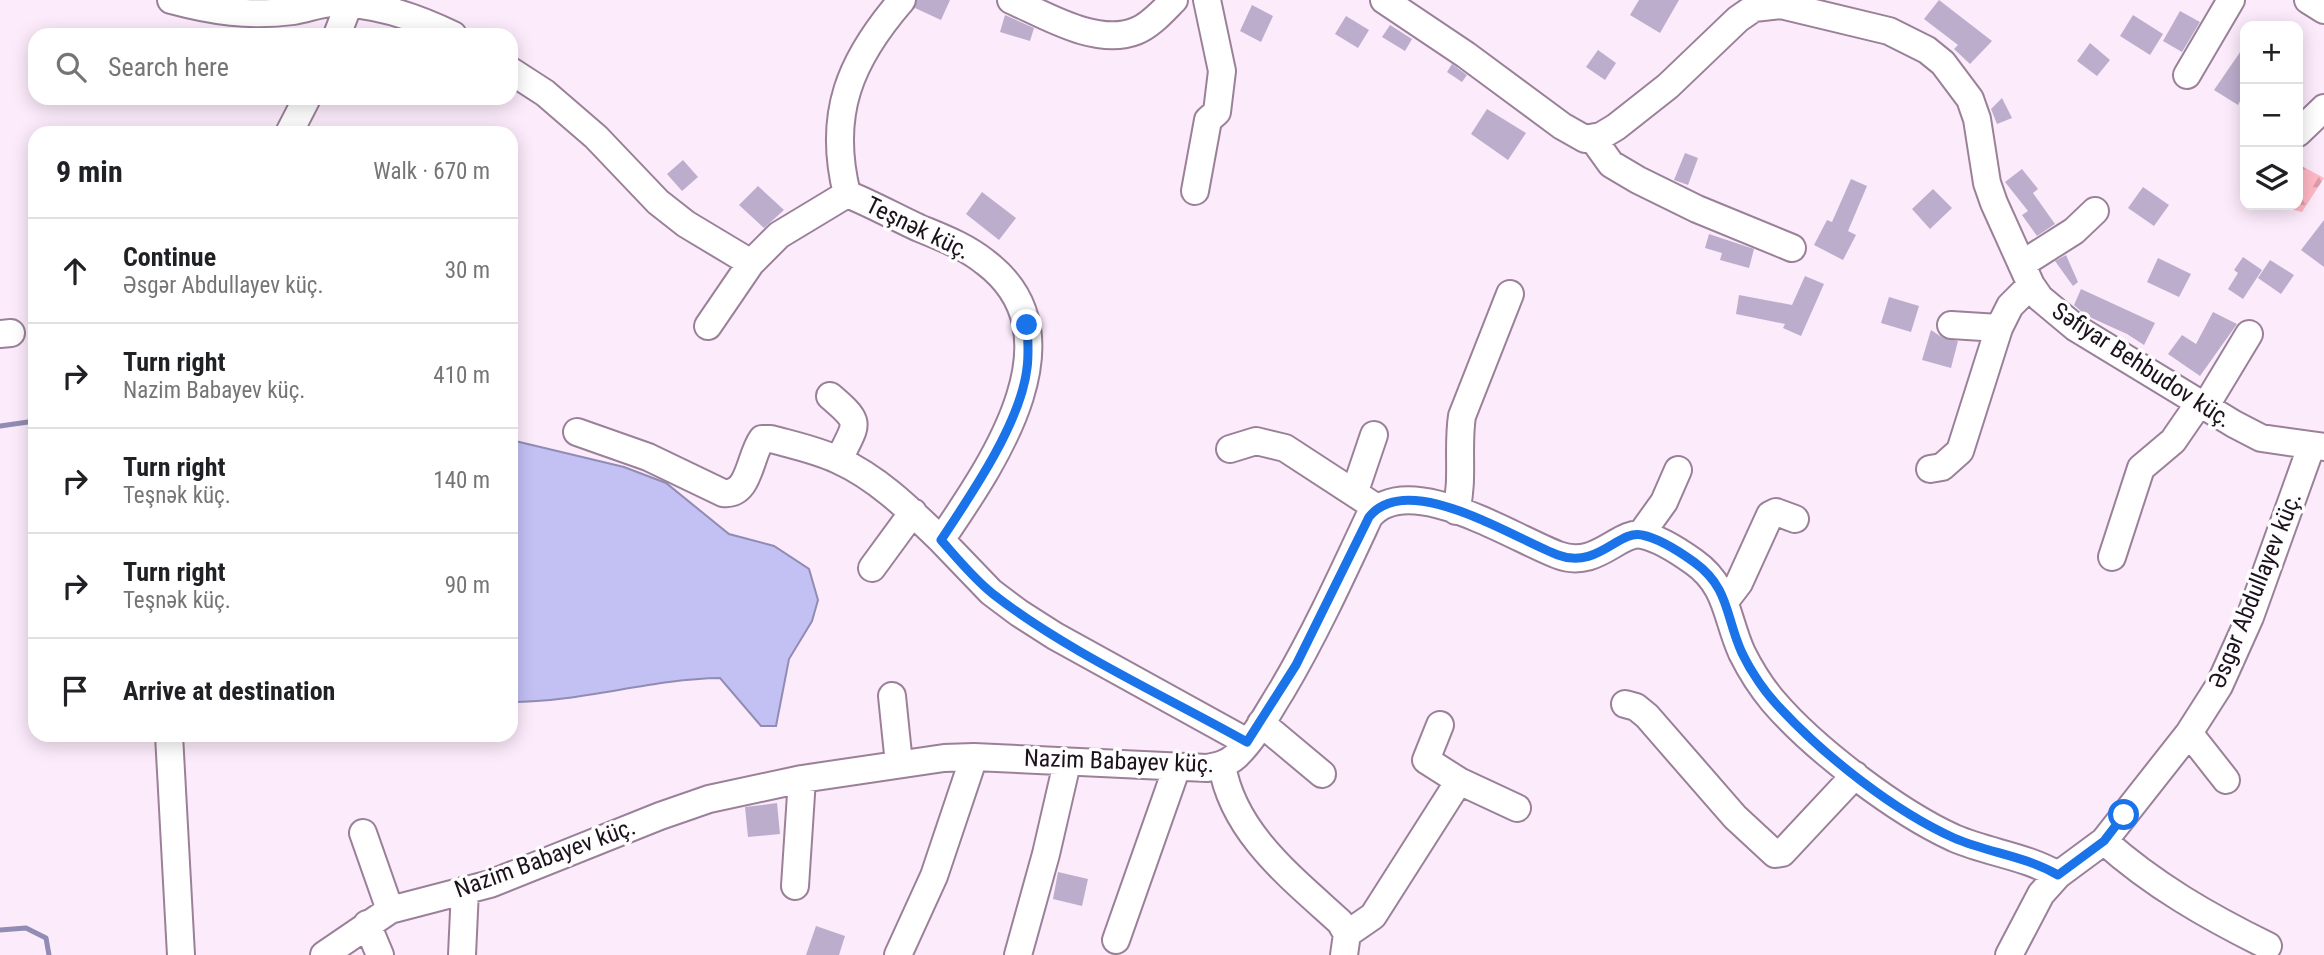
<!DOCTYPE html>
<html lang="en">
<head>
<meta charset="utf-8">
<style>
  body { margin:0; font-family:"Roboto Condensed",sans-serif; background:#f6f6f6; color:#202124 }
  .controls { position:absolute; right:21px; top:21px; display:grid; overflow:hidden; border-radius:14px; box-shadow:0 4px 18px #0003 }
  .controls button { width:63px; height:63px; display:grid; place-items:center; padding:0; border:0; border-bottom:2px solid #e0e0e0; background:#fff; color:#202124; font:35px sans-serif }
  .stop { position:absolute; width:21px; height:21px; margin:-16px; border:5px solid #1a73e8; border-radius:50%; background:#fff }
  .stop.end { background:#1a73e8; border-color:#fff; box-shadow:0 2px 7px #0008 }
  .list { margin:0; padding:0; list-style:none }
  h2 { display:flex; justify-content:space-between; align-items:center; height:91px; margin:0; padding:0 28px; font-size:30px }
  h2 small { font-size:23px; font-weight:400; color:#757577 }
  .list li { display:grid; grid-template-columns:46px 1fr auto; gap:21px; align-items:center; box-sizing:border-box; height:105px; padding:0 28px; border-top:2px solid #e0e0e0 }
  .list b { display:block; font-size:26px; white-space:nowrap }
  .list p { margin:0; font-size:23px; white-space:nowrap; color:#757577 }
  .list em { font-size:23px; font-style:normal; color:#757577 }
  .icon { flex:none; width:38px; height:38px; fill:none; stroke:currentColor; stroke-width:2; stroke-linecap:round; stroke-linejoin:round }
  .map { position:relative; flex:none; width:2324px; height:955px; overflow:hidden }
  .search { position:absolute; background:#fff; box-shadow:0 4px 18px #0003; left:28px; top:28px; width:490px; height:77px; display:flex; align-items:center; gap:18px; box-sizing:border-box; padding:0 24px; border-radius:21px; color:#757577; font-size:26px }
  .panel { position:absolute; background:#fff; box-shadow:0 4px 18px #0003; left:28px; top:126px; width:490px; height:616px; border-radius:21px }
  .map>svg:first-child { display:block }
</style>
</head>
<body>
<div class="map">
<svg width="2324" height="955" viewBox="0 0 2324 955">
  <defs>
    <pattern id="forest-firs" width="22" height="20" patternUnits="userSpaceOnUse" patternTransform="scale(1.75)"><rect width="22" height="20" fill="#ffb8c5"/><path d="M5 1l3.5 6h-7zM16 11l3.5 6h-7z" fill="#da9da9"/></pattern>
  </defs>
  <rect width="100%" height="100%" fill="#fcebfb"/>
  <path fill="url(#forest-firs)" d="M2298,164L2324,178L2302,212L2274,205H2298Z"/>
  <path fill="#c3c0f4" stroke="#918cb3" stroke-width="2" d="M511,440L624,467L666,483L729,534L774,546L809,569L818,600L812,621L789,659L776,726H761L720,678C650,679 582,702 511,702Z"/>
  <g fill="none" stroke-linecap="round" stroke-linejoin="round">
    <path stroke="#918cb3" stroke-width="5" d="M0,426L35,421
      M0,930L26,928L46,938L49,955"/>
  </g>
  <path fill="#bcadcc" d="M917,0H950L941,20L915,8Z
    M1639,0H1679L1660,33L1630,15Z
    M1939,0L1992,41L1970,64L1954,49L1958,45L1924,19Z
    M1252,5L1273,16L1261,42L1240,31Z
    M2180,11L2200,22L2182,52L2163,41Z
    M1005,15L1034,28L1030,41L1000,32Z
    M2133,15L2163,34L2150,55L2120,36Z
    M1346,16L1369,30L1358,48L1335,34Z
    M1390,25L1412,39L1405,51L1382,37Z
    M2090,43L2110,60L2097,76L2077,61Z
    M2245,45V92L2238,105L2214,90Z
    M1598,50L1616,63L1605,80L1586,67Z
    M1452,64L1467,75L1462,82L1447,72Z
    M2002,98L2012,118L1997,124L1991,109Z
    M1487,109L1526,133L1508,160L1471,134Z
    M1685,153L1698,158L1688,185L1674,180Z
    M683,160L698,177L682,191L667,174Z
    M2022,169L2038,189L2033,193L2055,224L2037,236L2022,215L2028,211L2005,182Z
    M1851,179L1867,186L1848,231L1856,235L1843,260L1814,245L1827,220L1832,222Z
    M758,186L784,210L764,228L739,205Z
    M2143,187L2169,205L2154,226L2128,208Z
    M1933,189L1952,208L1930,229L1912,209Z
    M982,192L1016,218L999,240L966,214Z
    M2324,220V267L2301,250Z
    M1709,234L1754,249L1749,268L1720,260L1722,253L1705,248Z
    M2066,255L2078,282L2073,286L2055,261Z
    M2243,257L2262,270L2243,299L2228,289L2238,273L2234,270Z
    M2158,258L2191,274L2179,297L2147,282Z
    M2270,260L2294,275L2281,294L2258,278Z
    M1805,276L1824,284L1801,336L1783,328L1785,324L1736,314L1739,295L1792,305Z
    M2081,289L2155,323L2144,345L2127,334L2085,315L2074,305Z
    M1889,297L1919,306L1911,332L1881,323Z
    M2213,312L2237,324L2200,376L2168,354L2182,335L2196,344Z
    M1931,330L1943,338L1958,341L1951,368L1922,360Z
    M777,803L780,834L748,837L745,807Z
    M1058,872L1088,879L1082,906L1053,899Z
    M816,926L845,936L839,955H806Z"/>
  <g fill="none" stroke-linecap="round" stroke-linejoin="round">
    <g stroke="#9a8199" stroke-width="30">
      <path id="minor" d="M171,0C212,11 250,17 293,11C307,9 320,3 334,3C374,3 418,18 453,35
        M1011,0C1045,15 1097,47 1136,31C1150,26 1164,10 1174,0
        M1384,0L1466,55L1562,126L1585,139L1601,136L1616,127L1668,86L1738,19L1754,8L1781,5L1889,31L1927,50L1943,63L1970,99L1977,119L1987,183L1994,203L2031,285L2040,298L2076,328L2234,424L2261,438L2324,447
        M2308,0L2324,10
        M337,35L349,4
        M511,71L545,93L596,137L658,202L686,224L751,263L779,235L847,194C872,204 895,217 919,228C943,238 965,246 985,262C1083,336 991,466 941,540L991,592L1019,613L1055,636L1247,742
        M2187,75L2231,0
        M289,133L307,98
        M2298,133L2324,108
        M1593,139L1611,164L1638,180L1697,209L1792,248
        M1195,191L1208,120L1217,112L1222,71L1207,0
        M847,194C827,114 850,60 902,0
        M2022,264L2074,231L2095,211
        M1951,325L1999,328
        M708,326L751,263
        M0,334L11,333
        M830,396C864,425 856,422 839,460
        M577,432L648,457L723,493C750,496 749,457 762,439H771C793,445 817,450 838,460C878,478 910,510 941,540
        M1230,449L1256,441L1285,448L1377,508
        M1930,469L1942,467L1960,451L1999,328L2010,306L2031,285
        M1355,491L1374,435
        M1456,511C1464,479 1457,448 1462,416L1510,294
        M1641,534L1664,502L1678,470
        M2112,557L2141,468L2173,441L2193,412L2211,397L2249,334
        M872,568L913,512
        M1726,600L1739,583L1770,515L1776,512L1795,519
        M892,696L899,764
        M1625,704L1636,707L1647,716L1735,817L1775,854L1782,853L1855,775
        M1261,723L1322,774
        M1440,725L1426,760L1459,781L1517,808
        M2189,733L2226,780
        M169,735L181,955
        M1222,765C1233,833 1292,878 1340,922L1347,934L1344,955
        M363,833L390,910
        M2104,841C2153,885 2209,917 2268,946
        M795,886L802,779
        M367,924L380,955
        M1347,934L1373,916L1459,781
        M1116,940L1177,767
        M324,955L390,910L490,884L660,816L709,799L802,779L944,758L974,757L1207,768C1218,766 1227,764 1236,756C1255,738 1268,712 1282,690C1315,634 1342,575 1369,517C1407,469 1513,538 1558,555C1597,570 1619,530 1642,535C1658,538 1680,552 1694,562C1728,586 1726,618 1742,653C1750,669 1762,688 1773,701C1814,749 1897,812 1954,838C1989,853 2025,856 2058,875
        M462,955L465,890
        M898,955L934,876L974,757
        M1018,955L1046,854L1067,763
        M2009,955L2041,894L2058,875L2104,841L2189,733L2219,686L2250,617L2311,447"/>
    </g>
    <use href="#minor" stroke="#fff" stroke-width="26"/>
  </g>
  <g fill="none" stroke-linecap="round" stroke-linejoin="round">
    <path stroke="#1a73e8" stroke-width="9" d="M1027,325C1028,340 1029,354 1027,368C1021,422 971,495 941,540C957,558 973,578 993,594C1066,651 1165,696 1247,742L1296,665L1369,517C1408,469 1513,538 1558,555C1597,570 1619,529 1642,535C1658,538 1680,552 1694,562C1730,588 1725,616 1742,653C1751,672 1766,694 1781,709C1826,757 1894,811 1954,838C1989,853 2025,856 2058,875L2104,841L2124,815"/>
  </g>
  <g text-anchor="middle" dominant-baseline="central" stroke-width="7" stroke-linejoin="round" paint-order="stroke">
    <g font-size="24" fill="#1c121c" stroke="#fefefe">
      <text transform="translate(918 228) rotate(26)">Teşnək küç.</text>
      <text transform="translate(2142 365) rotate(33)">Səfiyar Behbudov küç.</text>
      <text transform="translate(2255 590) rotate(-68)">Əsgər Abdullayev küç.</text>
      <text transform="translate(1119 761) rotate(2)">Nazim Babayev küç.</text>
      <text transform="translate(545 858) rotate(-20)">Nazim Babayev küç.</text>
    </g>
  </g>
</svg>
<div class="controls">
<button>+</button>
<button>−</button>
<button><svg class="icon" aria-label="layers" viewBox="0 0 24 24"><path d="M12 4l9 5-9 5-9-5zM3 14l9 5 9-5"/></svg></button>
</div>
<div class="stop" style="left:2124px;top:815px"></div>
<div class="stop end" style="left:1027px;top:325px"></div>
<div class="search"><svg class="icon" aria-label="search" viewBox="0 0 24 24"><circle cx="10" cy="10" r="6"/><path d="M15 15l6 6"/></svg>Search here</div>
<section class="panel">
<h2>9 min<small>Walk · 670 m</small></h2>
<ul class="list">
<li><svg class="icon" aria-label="ahead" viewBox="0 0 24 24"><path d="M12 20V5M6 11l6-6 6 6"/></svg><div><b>Continue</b><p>Əsgər Abdullayev küç.</p></div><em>30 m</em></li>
<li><svg class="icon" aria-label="right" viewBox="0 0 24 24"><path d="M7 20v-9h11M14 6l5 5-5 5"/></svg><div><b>Turn right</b><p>Nazim Babayev küç.</p></div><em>410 m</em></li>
<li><svg class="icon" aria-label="right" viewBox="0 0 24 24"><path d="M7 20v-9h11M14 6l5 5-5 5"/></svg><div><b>Turn right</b><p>Teşnək küç.</p></div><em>140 m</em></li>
<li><svg class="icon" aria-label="right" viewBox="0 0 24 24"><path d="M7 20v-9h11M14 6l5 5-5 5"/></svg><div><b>Turn right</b><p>Teşnək küç.</p></div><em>90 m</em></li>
<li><svg class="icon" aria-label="arrive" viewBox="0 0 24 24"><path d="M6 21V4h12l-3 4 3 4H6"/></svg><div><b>Arrive at destination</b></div></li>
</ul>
</section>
</div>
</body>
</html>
